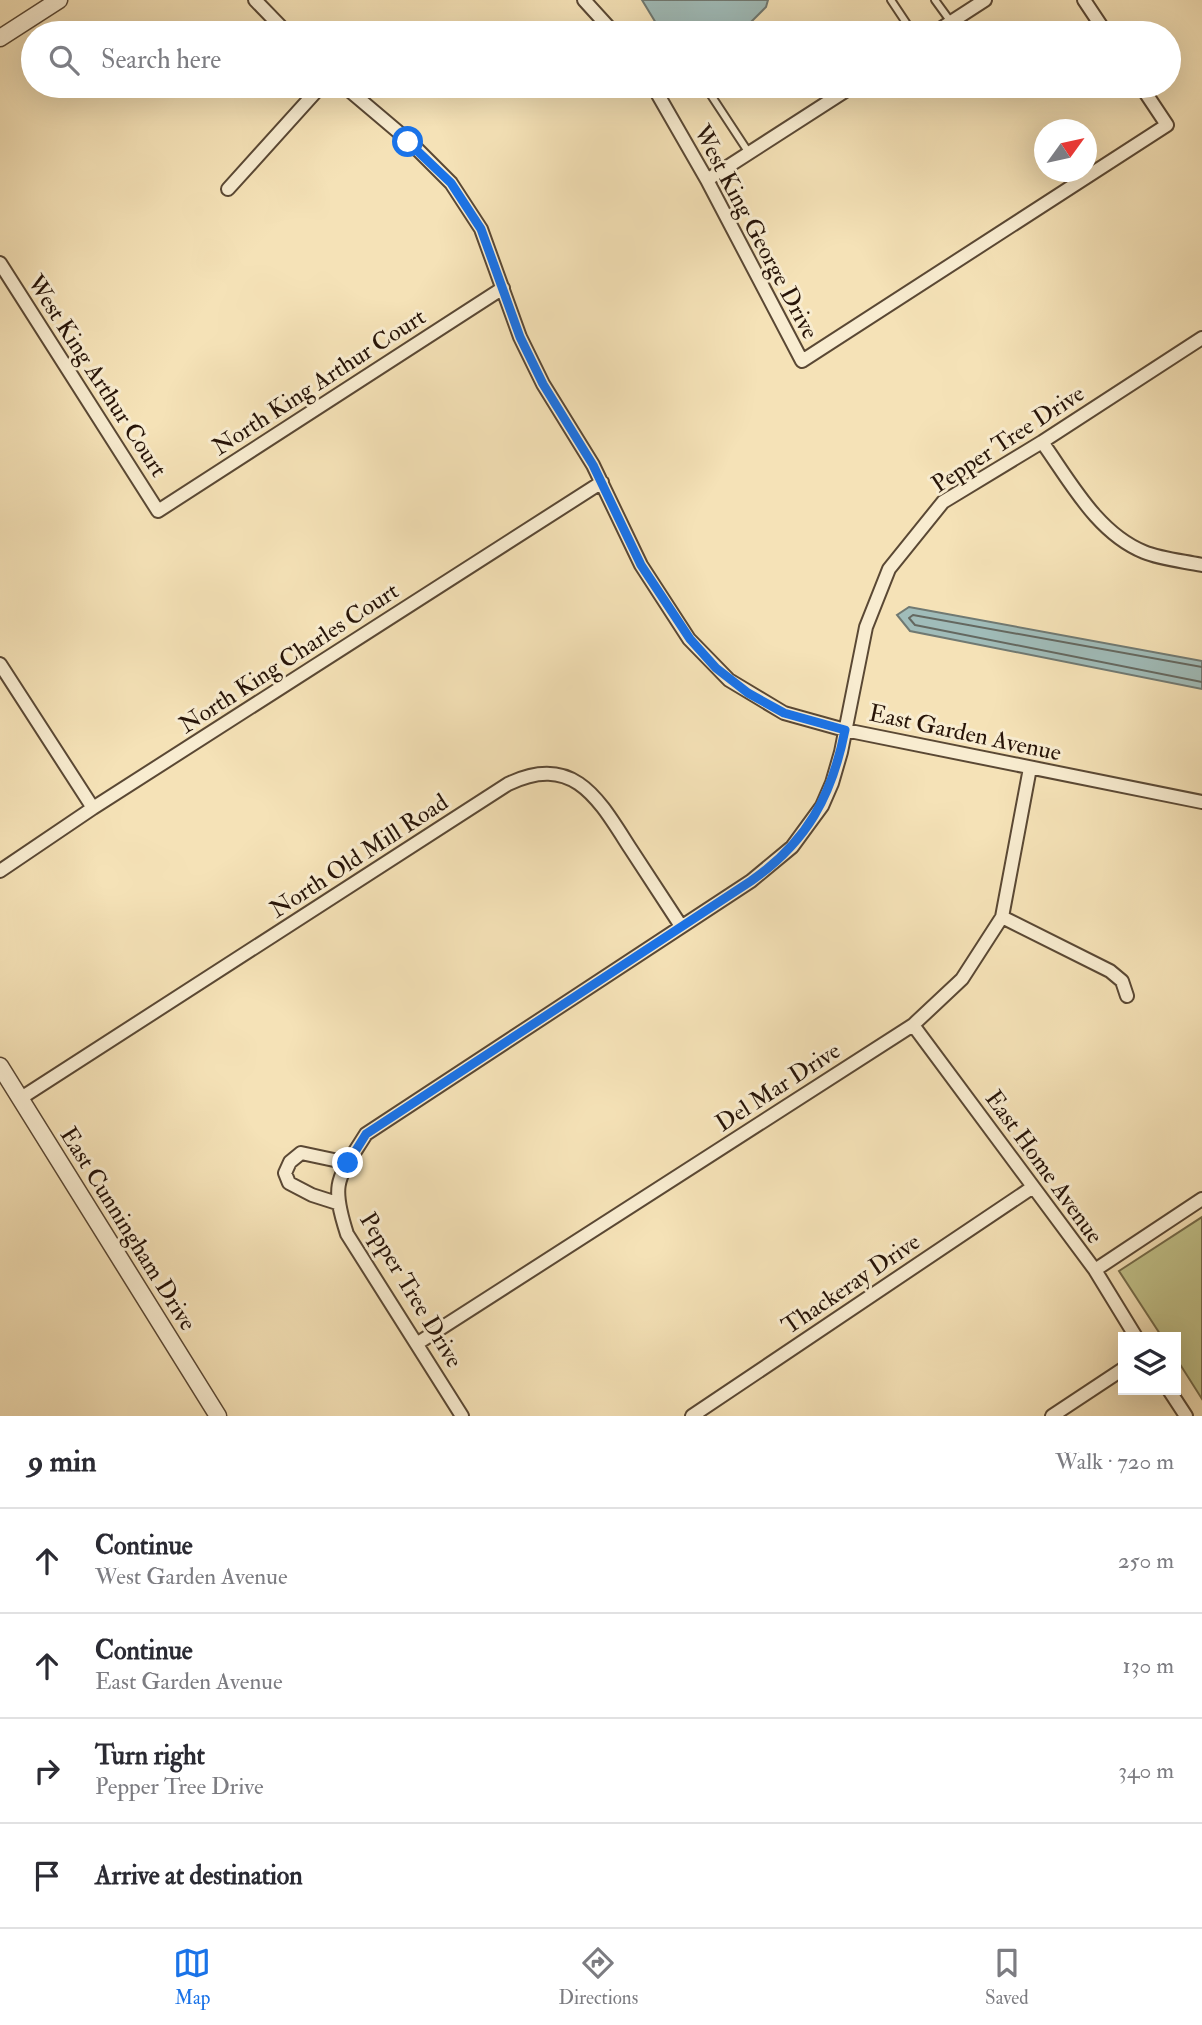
<!DOCTYPE html>
<html lang="en">
<head>
<meta charset="utf-8">
<style>
  body { margin:0; font-family:"IM FELL Double Pica",serif; background:#f7f7f7; color:#2b2b33 }
  .controls { position:absolute; right:21px; bottom:21px; display:grid; overflow:hidden; border-radius:0px; box-shadow:0 7px 28px #0002 }
  .controls button { width:63px; height:63px; display:grid; place-items:center; padding:0; border:0; border-bottom:2px solid #e1e1e2; background:#fff; color:#2b2b33; font:35px sans-serif }
  .compass { position:absolute; left:1034px; top:119px; width:63px; height:63px; border-radius:50%; background:#fff; box-shadow:0 7px 28px #0002; rotate:57deg }
  .stop { position:absolute; width:21px; height:21px; margin:-16px; border:5px solid #1a73e8; border-radius:50%; background:#fff }
  .stop.end { background:#1a73e8; border-color:#fff; box-shadow:0 2px 7px #0008 }
  .list { margin:0; padding:0; list-style:none }
  h2 { display:flex; justify-content:space-between; align-items:center; height:91px; margin:0; padding:0 28px; font-size:30px }
  h2 small { font-size:23px; font-weight:400; color:#7c7c81 }
  .list li { display:grid; grid-template-columns:46px 1fr auto; gap:21px; align-items:center; box-sizing:border-box; height:105px; padding:0 28px; border-top:2px solid #e1e1e2 }
  .list b { display:block; font-size:26px; white-space:nowrap }
  .list p { margin:0; font-size:23px; white-space:nowrap; color:#7c7c81 }
  .list em { font-size:23px; font-style:normal; color:#7c7c81 }
  .icon { flex:none; width:38px; height:38px; fill:none; stroke:currentColor; stroke-width:2; stroke-linecap:round; stroke-linejoin:round }
  .map { position:relative; flex:none; width:1202px; height:1416px; overflow:hidden }
  .search { position:absolute; background:#fff; box-shadow:0 7px 28px #0002; left:21px; right:21px; top:21px; height:77px; display:flex; align-items:center; gap:18px; box-sizing:border-box; padding:0 24px; border-radius:38px; color:#7c7c81; font-size:26px }
  .sheet { height:511px; background:#fff }
  nav { display:flex; justify-content:space-around; align-items:center; box-sizing:border-box; height:98px; border-top:2px solid #e1e1e2; background:#fff; font-size:19px; color:#7c7c81 }
  nav a { display:grid; justify-items:center; gap:4px }
  nav .on { color:#1a73e8 }
  .map>svg:first-child { display:block }
</style>
</head>
<body>
<div class="map">
<svg width="1202" height="1416" viewBox="0 0 1202 1416">
  <rect width="100%" height="100%" fill="#f5e2b7"/>
  <filter id="stains"><feTurbulence type="fractalNoise" baseFrequency=".00286" numOctaves="4"/><feColorMatrix values="0 0 0 0 .2 0 0 0 0 .09 0 0 0 0 .02 0 0 0 .5 -.17"/></filter>
  <radialGradient id="worn" r=".72"><stop offset=".6" stop-color="#630" stop-opacity="0"/><stop offset="1" stop-color="#630" stop-opacity=".3"/></radialGradient>
  <path fill="#c1c28a" stroke="#746b49" stroke-width="2" d="M1202,1217V1399L1176,1358V1337H1162L1119,1271Z"/>
  <path fill="#a0bcb9" stroke="#707972" stroke-width="2" d="M642,0H768L766,7L740,33H662Z
    M909,607L1202,661V689L910,631L897,615Z"/>
  <g fill="none" stroke-linecap="round" stroke-linejoin="round">
    <path stroke="#646860" stroke-width="2" d="M1202,667L913,615L909,618L915,625L1202,682"/>
    <g stroke="#5a4834" stroke-width="10">
      <path id="service" d="M891,0L913,33
        M935,0L951,22
        M705,86L749,153"/>
    </g>
    <g stroke="#5a4834" stroke-width="16">
      <path id="minor" d="M255,0L287,33
        M584,0L614,33
        M1084,0L1106,33
        M934,33L985,0
        M344,86L409,141L451,183L481,229L520,337L543,384L593,465L641,565L689,639L729,680L784,713L845,730L1202,802
        M653,86L707,180L802,361L1167,125L1141,86
        M707,180L853,86
        M228,189L321,86
        M0,263L158,511L503,288
        M1042,442C1070,481 1097,533 1144,552C1161,559 1183,561 1202,565
        M0,664L93,808
        M0,871L93,808L602,482
        M1002,917L1110,971L1122,981L1127,996
        M913,1025L1095,1270L1136,1337
        M21,1098L508,784C574,752 599,800 630,848C647,874 664,900 681,926
        M337,1203L312,1195L289,1183L285,1173L290,1162L301,1153L348,1163
        M1095,1270L1202,1199
        M418,1343L913,1025L962,979L1002,917L1030,768
        M1169,1390L1186,1416
        M462,1416L347,1234C330,1181 338,1179 366,1134L751,881L792,847L822,806L832,783L841,752L866,627L889,569L943,502L1042,442L1202,338
        M692,1416L1033,1187
        M1052,1416L1123,1369"/>
    </g>
    <g stroke="#5a4834" stroke-width="19">
      <path id="tertiary" d="M0,38L59,0
        M0,1066L218,1416"/>
    </g>
    <use href="#service" stroke="#f8ecd0" stroke-width="6"/>
    <use href="#minor" stroke="#f8ecd0" stroke-width="12"/>
    <use href="#tertiary" stroke="#f8ecd0" stroke-width="16"/>
  </g>
  <g fill="none" stroke-linecap="round" stroke-linejoin="round">
    <path stroke="#1a73e8" stroke-width="9" d="M348,1163L366,1134L751,881C807,842 832,796 845,730L784,713L748,693L716,668L690,639L641,565L593,465L543,384L520,337L481,229L451,183L408,142"/>
  </g>
  <g text-anchor="middle" dominant-baseline="central" stroke-width="6" stroke-linejoin="round" paint-order="stroke">
    <g font-size="24" fill="#271408" stroke="#f8ecd0">
      <text transform="translate(756 232) rotate(62)">West King George Drive</text>
      <text transform="translate(97 376) rotate(57)">West King Arthur Court</text>
      <text transform="translate(319 382) rotate(-33)">North King Arthur Court</text>
      <text transform="translate(1008 439) rotate(-33)">Pepper Tree Drive</text>
      <text transform="translate(289 658) rotate(-33)">North King Charles Court</text>
      <text transform="translate(965 733) rotate(12)">East Garden Avenue</text>
      <text transform="translate(359 856) rotate(-33)">North Old Mill Road</text>
      <text transform="translate(778 1087) rotate(-33)">Del Mar Drive</text>
      <text transform="translate(1044 1167) rotate(54)">East Home Avenue</text>
      <text transform="translate(128 1229) rotate(58)">East Cunningham Drive</text>
      <text transform="translate(851 1284) rotate(-34)">Thackeray Drive</text>
      <text transform="translate(411 1290) rotate(59)">Pepper Tree Drive</text>
    </g>
  </g>
  <rect width="100%" height="100%" filter="url(#stains)"/>
  <rect width="100%" height="100%" fill="url(#worn)"/>
</svg>
<div class="controls">
<button><svg class="icon" aria-label="layers" viewBox="0 0 24 24"><path d="M12 4l9 5-9 5-9-5zM3 14l9 5 9-5"/></svg></button>
</div>
<svg class="compass" viewBox="-18 -18 36 36"><path d="M0-13l5 13h-10z" fill="#e53935"/><path d="M0 13l5-13h-10z" fill="#7c7c81"/></svg>
<div class="stop" style="left:408px;top:142px"></div>
<div class="stop end" style="left:348px;top:1163px"></div>
<div class="search"><svg class="icon" aria-label="search" viewBox="0 0 24 24"><circle cx="10" cy="10" r="6"/><path d="M15 15l6 6"/></svg>Search here</div>
</div>
<section class="sheet">
<h2>9 min<small>Walk · 720 m</small></h2>
<ul class="list">
<li><svg class="icon" aria-label="ahead" viewBox="0 0 24 24"><path d="M12 20V5M6 11l6-6 6 6"/></svg><div><b>Continue</b><p>West Garden Avenue</p></div><em>250 m</em></li>
<li><svg class="icon" aria-label="ahead" viewBox="0 0 24 24"><path d="M12 20V5M6 11l6-6 6 6"/></svg><div><b>Continue</b><p>East Garden Avenue</p></div><em>130 m</em></li>
<li><svg class="icon" aria-label="right" viewBox="0 0 24 24"><path d="M7 20v-9h11M14 6l5 5-5 5"/></svg><div><b>Turn right</b><p>Pepper Tree Drive</p></div><em>340 m</em></li>
<li><svg class="icon" aria-label="arrive" viewBox="0 0 24 24"><path d="M6 21V4h12l-3 4 3 4H6"/></svg><div><b>Arrive at destination</b></div></li>
</ul>
</section>
<nav>
<a class="on"><svg class="icon" aria-label="map" viewBox="0 0 24 24"><path d="M3 6l6-2 6 2 6-2v14l-6 2-6-2-6 2zM9 4v14M15 6v14"/></svg>Map</a>
<a><svg class="icon" aria-label="directions" viewBox="0 0 24 24"><path d="M12 3l9 9-9 9-9-9zM9 14v-3h6M13 9l2 2-2 2"/></svg>Directions</a>
<a><svg class="icon" aria-label="saved" viewBox="0 0 24 24"><path d="M7 4h10v16l-5-4-5 4z"/></svg>Saved</a>
</nav>
</body>
</html>
